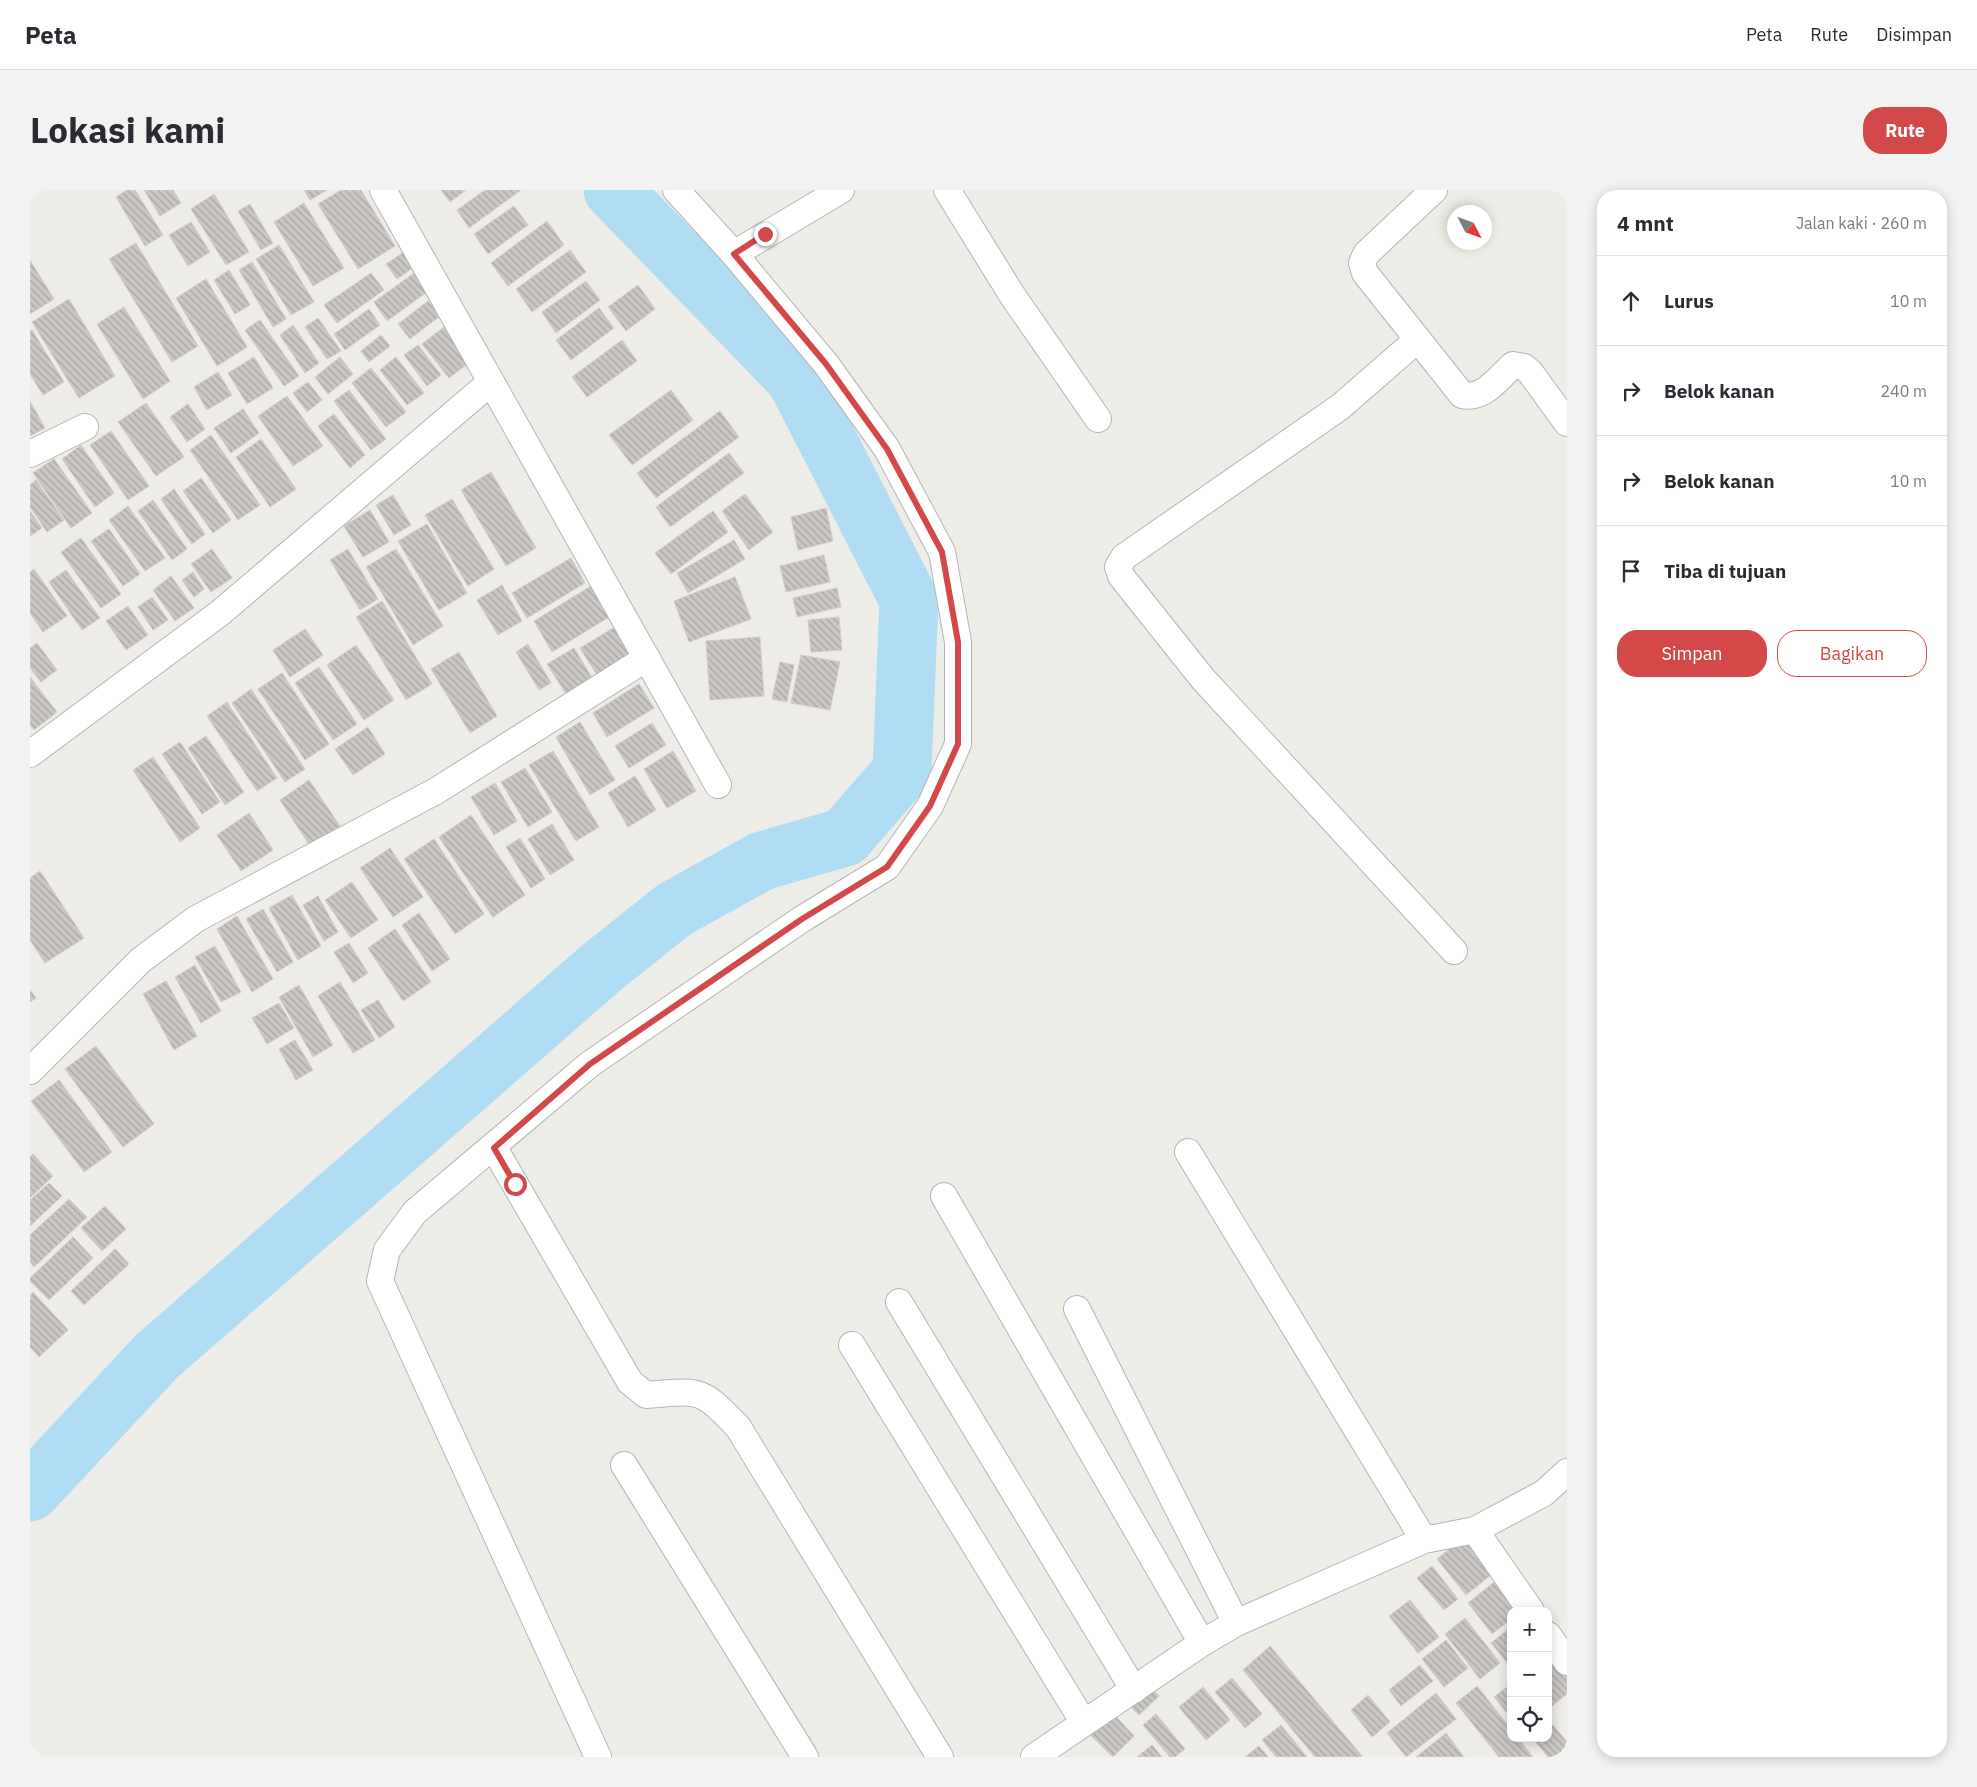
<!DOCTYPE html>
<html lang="id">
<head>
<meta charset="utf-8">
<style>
  body { margin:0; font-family:"IBM Plex Sans",sans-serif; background:#f2f2f3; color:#2b2b33 }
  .controls { position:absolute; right:15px; bottom:15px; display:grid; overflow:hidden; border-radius:10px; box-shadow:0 2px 12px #0003 }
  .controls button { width:45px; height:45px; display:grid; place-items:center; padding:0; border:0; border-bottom:1px solid #e1e1e2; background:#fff; color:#2b2b33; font:25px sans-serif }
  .compass { position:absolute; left:1417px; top:15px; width:45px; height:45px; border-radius:50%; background:#fff; box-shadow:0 2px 12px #0003; rotate:131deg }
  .stop { position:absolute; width:15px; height:15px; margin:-11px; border:4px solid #d34849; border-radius:50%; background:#fff }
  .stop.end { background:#d34849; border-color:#fff; box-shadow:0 1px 5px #0008 }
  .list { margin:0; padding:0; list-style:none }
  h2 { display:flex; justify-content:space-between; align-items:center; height:65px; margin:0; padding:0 20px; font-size:21px }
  h2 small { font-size:16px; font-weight:400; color:#7c7c81 }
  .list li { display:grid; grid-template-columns:32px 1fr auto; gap:15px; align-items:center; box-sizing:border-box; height:90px; padding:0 20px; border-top:1px solid #e1e1e2 }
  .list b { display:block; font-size:19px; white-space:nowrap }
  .list em { font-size:16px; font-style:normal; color:#7c7c81 }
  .actions { display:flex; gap:10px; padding:15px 20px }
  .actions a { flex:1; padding:11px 0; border:1px solid #d34849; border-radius:20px; text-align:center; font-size:18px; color:#d34849 }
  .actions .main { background:#d34849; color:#fff }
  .icon { flex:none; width:28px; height:28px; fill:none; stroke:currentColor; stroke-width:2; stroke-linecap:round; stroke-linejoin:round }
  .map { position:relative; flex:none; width:1537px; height:1567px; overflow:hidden; border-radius:20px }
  header { display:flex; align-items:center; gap:30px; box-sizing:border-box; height:70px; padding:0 25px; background:#fff; border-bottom:1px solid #e1e1e2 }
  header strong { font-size:24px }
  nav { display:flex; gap:28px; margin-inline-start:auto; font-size:18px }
  .intro { display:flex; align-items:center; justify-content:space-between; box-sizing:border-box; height:120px; padding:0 30px }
  h1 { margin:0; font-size:35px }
  .button { padding:12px 22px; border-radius:20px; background:#d34849; color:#fff; font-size:18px; font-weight:700 }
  main { display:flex; gap:30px; padding:0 30px }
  aside { flex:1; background:#fff; border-radius:20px; box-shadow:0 2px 12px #0003 }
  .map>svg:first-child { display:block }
</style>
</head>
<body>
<header>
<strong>Peta</strong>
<nav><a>Peta</a><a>Rute</a><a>Disimpan</a></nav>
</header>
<div class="intro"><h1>Lokasi kami</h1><a class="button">Rute</a></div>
<main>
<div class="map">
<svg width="1537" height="1567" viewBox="0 0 1537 1567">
  <defs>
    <pattern id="building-back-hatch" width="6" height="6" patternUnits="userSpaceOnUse" patternTransform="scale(1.25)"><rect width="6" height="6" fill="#cac7c3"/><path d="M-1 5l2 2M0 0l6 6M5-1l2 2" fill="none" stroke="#a7a5a2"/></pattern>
  </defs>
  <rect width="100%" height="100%" fill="#eeece7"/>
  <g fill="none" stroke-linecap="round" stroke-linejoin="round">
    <path stroke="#b1ddf4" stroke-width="59" d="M0,1302L127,1166L571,778L645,719L732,671L815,647L872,581L879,410L766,189L583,0"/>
  </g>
  <path fill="url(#building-back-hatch)" stroke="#d2cdc6" d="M97,0H105L133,45L115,56L86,7Z
    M114,0H143L151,13L130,26Z
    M274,0H297L280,10Z
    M311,0H331L365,56L328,79L288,14Z
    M411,0H436L420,12Z
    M455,0H491L439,38L427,20Z
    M184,4L219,62L196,75L161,19Z
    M274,13L314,78L283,96L244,32Z
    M220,14L243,53L231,60L208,21Z
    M484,16L498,35L458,64L444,44Z
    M517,31L534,55L478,96L461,73Z
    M161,32L180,62L158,76L139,45Z
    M106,53L168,156L142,172L79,69Z
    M249,55L284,112L261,125L226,69Z
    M540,60L556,82L502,122L486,99Z
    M374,62L384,77L367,89L356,74Z
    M0,70L24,109L0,124Z
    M222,72L256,129L243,137L209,80Z
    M199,80L220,115L205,124L184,90Z
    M341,83L354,100L307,133L294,115Z
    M384,83L397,102L357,131L344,112Z
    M176,89L217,157L187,176L146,108Z
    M556,91L570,110L526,143L512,122Z
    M608,95L625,119L596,141L578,117Z
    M39,109L85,186L49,208L2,132Z
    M398,111L410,126L380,149L368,134Z
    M94,117L140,191L113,209L67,134Z
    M569,118L584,138L541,170L526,150Z
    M339,119L350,135L315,160L304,144Z
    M288,128L311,161L297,169L275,137Z
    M230,130L269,186L254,196L215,140Z
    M418,134L444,169L419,188L392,154Z
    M263,135L289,173L275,183L250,145Z
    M2,140L34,192L13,205L0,184V141Z
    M351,145L360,156L339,172L331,161Z
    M592,150L607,171L557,207L542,187Z
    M388,155L411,185L397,196L374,165Z
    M224,167L243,198L217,214L198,183Z
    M310,167L323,184L298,204L285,187Z
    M366,167L394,203L377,215L350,180Z
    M341,178L376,222L356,237L322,193Z
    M188,182L202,205L177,220L164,197Z
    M278,192L292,210L277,222L263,203Z
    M319,200L356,249L341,260L304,211Z
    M641,200L663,230L602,275L579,245Z
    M257,206L293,256L263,276L228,226Z
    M0,211L15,238L0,246Z
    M116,213L154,267L126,286L88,232Z
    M158,214L175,239L157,252L140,227Z
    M213,219L229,243L201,263L184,238Z
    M690,221L709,247L626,308L607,283Z
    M304,224L335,265L320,278L288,236Z
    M81,241L119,296L98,310L60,255Z
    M181,245L230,315L208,330L160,260Z
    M231,249L266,299L240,317L206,267Z
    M51,255L84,303L65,317L32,269Z
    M699,263L714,283L640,337L626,317Z
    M24,269L62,323L41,338L3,283Z
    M461,282L506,358L476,376L431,300Z
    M171,288L201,330L183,343L153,301Z
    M6,290L34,330L17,342L0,317V295Z
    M144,299L175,344L162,354L131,309Z
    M715,304L743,342L719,360L692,321Z
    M363,305L381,335L364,345L346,315Z
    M422,309L464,379L438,396L395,325Z
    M123,310L157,359L142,370L108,321Z
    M98,316L135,368L115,381L79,330Z
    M796,318L803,351L768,360L761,327Z
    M340,320L359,352L333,367L314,336Z
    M0,321L12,338L0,346Z
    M683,321L698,342L641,384L625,363Z
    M397,334L437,403L409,420L368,351Z
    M79,339L110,384L93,396L61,351Z
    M51,348L91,404L71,418L31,362Z
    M704,350L715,369L658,403L647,383Z
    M182,359L202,388L181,402L161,374Z
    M318,359L348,409L330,420L300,370Z
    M366,359L413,436L383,455L336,377Z
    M794,365L800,392L756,402L750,376Z
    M541,368L555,393L497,428L482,403Z
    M4,379L37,426L13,442L0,423V382Z
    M36,380L70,428L52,440L19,392Z
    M163,382L174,399L164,407L152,390Z
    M141,386L164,418L145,431L123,400Z
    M705,387L721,429L659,452L644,411Z
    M566,393L584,424L522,462L504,431Z
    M472,395L492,431L468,445L447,410Z
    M807,398L811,417L767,427L763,408Z
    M122,407L138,430L123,440L108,417Z
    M352,411L402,494L376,510L326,427Z
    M98,416L118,445L96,460L76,431Z
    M809,427L812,460L781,462L778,430Z
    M590,434L606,462L567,485L550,458Z
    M275,439L293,465L260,487L243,460Z
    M730,447L734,506L680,510L676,451Z
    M7,453L27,480L11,492L0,478V458Z
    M498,454L521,493L509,500L486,462Z
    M326,455L364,510L334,530L297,475Z
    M544,458L564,491L538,507L517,474Z
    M429,462L467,526L440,543L401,479Z
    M771,465L810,472L800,520L761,513Z
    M750,472L764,475L757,512L742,509Z
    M289,477L327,534L303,550L265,493Z
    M252,483L299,554L275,570L228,499Z
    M0,487L27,522L4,540L0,535Z
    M609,494L624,518L577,547L563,523Z
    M221,499L275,579L255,592L202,513Z
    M197,512L247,588L227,601L177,526Z
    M550,532L585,590L560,605L526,547Z
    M622,533L636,555L599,578L585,556Z
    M338,537L355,564L323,585L305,559Z
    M176,546L214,602L195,615L158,558Z
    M150,552L190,612L172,624L132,564Z
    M523,561L569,637L546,651L499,575Z
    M643,561L666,601L637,618L614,579Z
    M123,567L170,638L150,652L103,580Z
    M495,578L522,622L498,637L471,592Z
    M605,586L626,620L598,637L578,603Z
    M279,590L310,636L280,656L250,610Z
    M465,593L487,631L464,645L441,607Z
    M219,623L243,660L211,681L187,645Z
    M441,625L495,705L463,727L409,647Z
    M522,634L544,670L520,685L498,649Z
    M490,648L515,689L501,698L476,657Z
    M404,649L454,724L425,744L374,669Z
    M360,658L393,707L363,727L330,678Z
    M10,681L54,748L15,773L0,750V688Z
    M322,692L348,730L321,748L295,710Z
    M262,705L291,756L268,770L239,718Z
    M288,706L308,742L294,751L273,715Z
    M233,719L263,772L247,782L216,729Z
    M389,723L420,769L402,781L372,735Z
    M207,726L243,789L222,802L187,739Z
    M365,739L401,792L373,811L338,758Z
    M319,753L338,783L323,793L304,762Z
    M185,756L211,802L191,812L165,767Z
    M165,775L191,821L171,833L145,787Z
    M136,791L167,846L144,860L113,804Z
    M310,792L345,850L323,863L288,806Z
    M269,795L303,855L283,867L249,807Z
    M0,800L6,808L0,812Z
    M348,810L365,837L349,848L331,820Z
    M249,813L264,838L237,854L222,828Z
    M265,850L283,880L266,890L249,859Z
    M66,856L124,934L93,957L35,879Z
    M29,890L82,962L54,982L1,911Z
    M3,964L23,986L0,1008V967Z
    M19,993L32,1006L0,1036V1010Z
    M39,1009L57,1027L4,1077L0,1072V1045Z
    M75,1016L96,1039L72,1061L51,1038Z
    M43,1047L63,1068L19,1110L0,1091V1088Z
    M85,1059L99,1074L54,1115L41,1101Z
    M3,1102L38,1140L9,1167L0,1157V1106Z
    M1433,1348L1462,1384L1436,1405L1407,1369Z
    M1402,1376L1428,1409L1414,1420L1387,1388Z
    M1468,1389L1491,1421H1481V1429L1462,1444L1438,1413Z
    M1380,1410L1409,1447L1388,1463L1359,1426Z
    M1435,1428L1470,1473L1450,1489L1415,1444Z
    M1481,1437V1474L1479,1475L1461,1453Z
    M1416,1450L1438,1478L1414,1497L1392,1469Z
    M1240,1456L1332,1566L1331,1567H1285L1213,1480Z
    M1518,1458L1537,1482V1504L1518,1519Z
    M1390,1475L1403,1491L1371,1516L1359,1500Z
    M1202,1488L1232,1524L1215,1538L1185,1502Z
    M1118,1494L1129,1506L1109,1525L1097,1513Z
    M1481,1494V1528L1464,1507Z
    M1447,1496L1481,1539V1548H1488L1503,1567H1469L1426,1513Z
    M1173,1497L1200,1530L1176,1550L1149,1517Z
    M1406,1503L1426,1529L1376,1567L1357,1543Z
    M1338,1505L1360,1532L1342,1547L1321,1520Z
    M1078,1518L1104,1546L1083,1567L1055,1540Z
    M1126,1524L1155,1559L1145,1567H1140L1113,1535Z
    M1251,1535L1277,1567H1246L1232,1550Z
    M1523,1535L1537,1552V1567H1518L1504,1550L1518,1548V1539Z
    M1416,1543L1434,1567H1386Z
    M1122,1555L1132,1567H1107Z
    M1229,1556L1238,1567H1215Z"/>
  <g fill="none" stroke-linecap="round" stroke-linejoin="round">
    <g stroke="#b3b6b9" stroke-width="28">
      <path id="street" d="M353,0L688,595
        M917,0L982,105L1068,229
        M1404,0L1336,64L1332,73L1335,83L1432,205C1454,210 1468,188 1483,175L1494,177L1500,182L1537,233
        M704,64L811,0
        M1387,150L1310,217L1094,367L1088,377L1091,386L1173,489L1424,761
        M0,264L55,237
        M0,564L190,423L461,192
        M0,881L111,770L166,729L406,601L617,468
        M464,958L600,1192L616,1205C670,1201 670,1197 708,1237L910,1567
        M1158,962L1394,1350
        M914,1006L1172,1453
        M869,1112L1104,1500
        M1047,1119L1206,1433
        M822,1155L1054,1533
        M594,1275L775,1567
        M1445,1340L1501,1421
        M1518,1445L1537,1472
        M568,1567L350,1091L357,1060L385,1022L560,874L772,729L857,677L900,616L928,554V452L912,362L857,259L796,174L704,64L646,0
        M1004,1567L1172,1453L1206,1433L1394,1350L1445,1340L1514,1303L1537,1282"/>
    </g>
    <use href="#street" stroke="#fff" stroke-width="26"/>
  </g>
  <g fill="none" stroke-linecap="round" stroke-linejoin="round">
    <path stroke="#d34849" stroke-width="6" d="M485,994L464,958L560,874L772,729L857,677L900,616L928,554V452L912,362L857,259L796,174L704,64L735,44"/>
  </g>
</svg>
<div class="controls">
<button>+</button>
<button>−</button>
<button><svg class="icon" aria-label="locate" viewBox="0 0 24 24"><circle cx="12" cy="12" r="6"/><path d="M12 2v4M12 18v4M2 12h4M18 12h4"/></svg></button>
</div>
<svg class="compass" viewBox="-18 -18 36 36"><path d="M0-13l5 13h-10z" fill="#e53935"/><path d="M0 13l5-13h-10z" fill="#7c7c81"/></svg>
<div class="stop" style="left:485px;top:994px"></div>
<div class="stop end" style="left:735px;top:44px"></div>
</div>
<aside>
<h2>4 mnt<small>Jalan kaki · 260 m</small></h2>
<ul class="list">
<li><svg class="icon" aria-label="ahead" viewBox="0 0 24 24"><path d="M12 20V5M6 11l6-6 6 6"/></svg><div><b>Lurus</b></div><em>10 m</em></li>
<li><svg class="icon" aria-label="right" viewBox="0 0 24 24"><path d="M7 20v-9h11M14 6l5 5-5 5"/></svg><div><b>Belok kanan</b></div><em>240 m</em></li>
<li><svg class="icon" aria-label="right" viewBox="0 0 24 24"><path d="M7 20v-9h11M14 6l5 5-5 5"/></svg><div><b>Belok kanan</b></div><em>10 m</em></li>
<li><svg class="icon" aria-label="arrive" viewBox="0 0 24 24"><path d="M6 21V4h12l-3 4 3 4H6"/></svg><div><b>Tiba di tujuan</b></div></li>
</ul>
<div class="actions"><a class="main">Simpan</a><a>Bagikan</a></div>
</aside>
</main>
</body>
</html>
